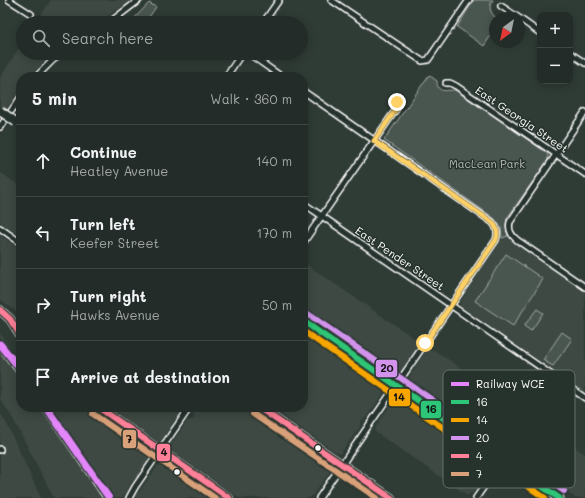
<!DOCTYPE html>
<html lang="en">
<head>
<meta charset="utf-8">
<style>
  body { margin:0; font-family:Mali,sans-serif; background:#2b3430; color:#f1f3f6 }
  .controls { position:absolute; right:12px; top:12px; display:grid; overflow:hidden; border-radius:8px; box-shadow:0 2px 10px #0003 }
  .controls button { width:36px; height:36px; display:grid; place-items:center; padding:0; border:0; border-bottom:1px solid #404845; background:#232c28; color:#f1f3f6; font:20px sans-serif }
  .compass { position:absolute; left:489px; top:12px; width:36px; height:36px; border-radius:50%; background:#232c28; box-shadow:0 2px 10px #0003; rotate:213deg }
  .stop { position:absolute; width:12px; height:12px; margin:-9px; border:3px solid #ffd166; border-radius:50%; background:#fff }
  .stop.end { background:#ffd166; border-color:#fff; box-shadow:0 1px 4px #0008 }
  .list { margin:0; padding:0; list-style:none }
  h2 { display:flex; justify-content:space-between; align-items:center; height:52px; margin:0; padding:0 16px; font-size:17px }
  h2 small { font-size:13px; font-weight:400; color:#a3a7a8 }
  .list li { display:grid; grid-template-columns:26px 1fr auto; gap:12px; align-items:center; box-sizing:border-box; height:72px; padding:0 16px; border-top:1px solid #404845 }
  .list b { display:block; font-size:15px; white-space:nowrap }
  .list p { margin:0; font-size:13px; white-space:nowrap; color:#a3a7a8 }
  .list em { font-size:13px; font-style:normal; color:#a3a7a8 }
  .icon { flex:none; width:22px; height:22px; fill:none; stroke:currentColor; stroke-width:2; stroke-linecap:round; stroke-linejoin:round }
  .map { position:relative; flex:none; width:585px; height:498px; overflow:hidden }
  .search { position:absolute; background:#232c28; box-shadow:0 2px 10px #0003; left:16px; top:16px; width:292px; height:44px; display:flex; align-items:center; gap:10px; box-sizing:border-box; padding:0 14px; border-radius:22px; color:#a3a7a8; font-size:15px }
  .panel { position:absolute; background:#232c28; box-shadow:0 2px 10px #0003; left:16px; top:72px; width:292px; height:340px; border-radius:16px }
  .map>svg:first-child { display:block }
</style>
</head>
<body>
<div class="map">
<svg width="585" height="498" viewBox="0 0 585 498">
  <rect width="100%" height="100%" fill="#2f3b35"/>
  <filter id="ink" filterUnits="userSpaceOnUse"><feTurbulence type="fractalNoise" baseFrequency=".025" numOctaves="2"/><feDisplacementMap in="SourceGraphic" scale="8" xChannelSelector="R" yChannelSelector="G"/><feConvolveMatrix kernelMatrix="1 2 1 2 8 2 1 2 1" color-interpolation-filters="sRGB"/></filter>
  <g filter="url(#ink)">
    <path fill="#3c4842" d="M51,0H134L130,1L98,23H35Z
      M23,41V53H53L29,77H21V88L0,118V78Z
      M0,172L21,187V236L0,222Z
      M0,235L21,250V316L0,299Z
      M508,236L512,241L585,292V393L460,306V302L502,238Z
      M303,262L417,340L419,344L400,372L396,373L392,372L303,310Z
      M303,331L384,388V393L365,419L362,420L360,424V427L340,454L337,453L270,407H303Z
      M0,333L21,363V407H85L147,450L152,449L156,452L151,459L148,461L135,481H132L123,498H112L52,408L60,430L106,498H54L12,417L0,399Z
      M427,349L432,351L433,349L525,412L524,414L526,418L506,446H500L409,383V377Z
      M399,398L492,462L491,467L473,493L469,494L468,496L375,432L376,426L394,400Z
      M107,407H180L178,410L179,414L165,435L163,441L160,443Z
      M197,407H247L329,464L331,467V470L313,495L309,498H239L171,451L170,446L188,420H192L195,416L193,413Z
      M0,413L7,424L41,498H0Z
      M540,423L585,454V498H575L516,457L515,452L534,424H538Z
      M162,460L164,461L218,498H134Z"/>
    <path fill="#4a544f" stroke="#a4aaa7" d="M474,0H493C488,6 490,12 495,17L503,18H495V29L484,46L457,27Z
      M149,3L156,7L145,23H130Z
      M429,75L437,81C437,94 446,90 455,90L547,153L548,156V160L507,218L506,226L508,236L502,238L501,227L494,218L384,140Z
      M506,254L543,279L513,326L475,301Z
      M537,309L543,313L531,331L524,326Z
      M562,332L572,339L553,366L543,360Z"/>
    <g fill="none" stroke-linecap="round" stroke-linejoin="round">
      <g stroke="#fff" stroke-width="8">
        <path id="minor" d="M9,0L31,14
          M331,0L422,61L428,60L469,0
          M501,6L519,18
          M519,18L540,33
          M109,23L139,0
          M263,23L279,0
          M248,53L282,77
          M570,53L585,63
          M36,77L53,60L62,53
          M226,77L242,53
          M446,83H450L456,86L585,174
          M303,91L492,222C497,227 498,234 496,240L319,498
          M585,112L510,222C508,230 511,235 517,240L585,287
          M0,127L21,97
          M303,203L585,398
          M0,228L21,243
          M303,243L397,108V103
          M0,449V450
          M129,498L135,487L190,407
          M476,498L558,379"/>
      </g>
      <g stroke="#fff" stroke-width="10">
        <path id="secondary" d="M0,310L10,319L21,336
          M98,407L229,498
          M258,407L391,498"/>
      </g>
      <g stroke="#fff" stroke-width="11">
        <path id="primary" d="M303,321L559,498"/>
      </g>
      <use href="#minor" stroke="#26332d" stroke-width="5"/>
      <use href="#secondary" stroke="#26332d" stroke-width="7"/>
      <use href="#primary" stroke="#26332d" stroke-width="8"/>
      <g stroke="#fff" stroke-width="3.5">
        <path id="rail" d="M0,350L21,377
          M42,407L104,498"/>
      </g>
      <use href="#rail" stroke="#26332d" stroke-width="2" stroke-dasharray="6" stroke-linecap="butt"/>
      <g stroke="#fff" stroke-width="11" stroke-linecap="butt">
        <path id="primary-bridge" d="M0,111L16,122"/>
      </g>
      <use href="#primary-bridge" stroke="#26332d" stroke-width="8"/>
      <g stroke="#26332d" stroke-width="9">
        <path id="bus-1" d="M303,321L559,498"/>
      </g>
      <g stroke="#26332d" stroke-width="9">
        <path id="bus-2" d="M303,331L545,498"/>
      </g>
      <g stroke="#26332d" stroke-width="9">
        <path id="bus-3" d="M308,314L564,491"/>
      </g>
      <g stroke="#26332d" stroke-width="9">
        <path id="bus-4" d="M0,310L10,319L21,336
          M98,407L229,498
          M258,407L391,498"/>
      </g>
      <g stroke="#26332d" stroke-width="9">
        <path id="bus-5" d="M93,414L215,498
          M253,414L377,498"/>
      </g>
      <use href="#bus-1" stroke="#2dc577" stroke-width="6"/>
      <use href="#bus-2" stroke="#f7a600" stroke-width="6"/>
      <use href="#bus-3" stroke="#d193ec" stroke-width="6"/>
      <use href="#bus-4" stroke="#ff8098" stroke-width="6"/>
      <use href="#bus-5" stroke="#d9a179" stroke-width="6"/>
      <g stroke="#26332d" stroke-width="10">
        <path id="rail-1" d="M0,344L21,370
          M46,407L109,498"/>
      </g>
      <use href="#rail-1" stroke="#e286f9" stroke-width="7"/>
    </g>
  </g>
  <g fill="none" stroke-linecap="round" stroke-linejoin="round" filter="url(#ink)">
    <path stroke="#ffd166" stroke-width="5" d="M397,102V108L374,141L492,222C497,227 498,234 496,240L425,343"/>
  </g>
  <g fill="#fff" stroke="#26332d" stroke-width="1.5">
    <circle cx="318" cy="448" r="3.5"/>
    <circle cx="177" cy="472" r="3.5"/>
  </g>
  <g text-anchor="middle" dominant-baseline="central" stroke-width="3" stroke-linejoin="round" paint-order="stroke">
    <g font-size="11" fill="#fff" stroke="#26332d">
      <text transform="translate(522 119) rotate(34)">East Georgia Street</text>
      <text transform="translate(400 258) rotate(34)">East Pender Street</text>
    </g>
    <g font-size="11" fill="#b7bbb9" stroke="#26332d">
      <text x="487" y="163">MacLean Park</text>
    </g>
  </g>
  <rect x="443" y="370" width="132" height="118" rx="6" fill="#26332d" stroke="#67706c" stroke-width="1"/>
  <rect x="451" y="382" width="18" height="4" fill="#e286f9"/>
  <rect x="451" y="400" width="18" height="4" fill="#2dc577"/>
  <rect x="451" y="418" width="18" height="4" fill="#f7a600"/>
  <rect x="451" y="436" width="18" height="4" fill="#d193ec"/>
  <rect x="451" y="454" width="18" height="4" fill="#ff8098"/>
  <rect x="451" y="472" width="18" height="4" fill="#d9a179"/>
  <g font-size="11" fill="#fff">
    <text x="476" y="388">Railway WCE</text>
    <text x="476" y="406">16</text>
    <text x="476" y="424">14</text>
    <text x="476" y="442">20</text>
    <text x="476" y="460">4</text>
    <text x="476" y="478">7</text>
  </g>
  <g stroke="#26332d" stroke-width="1.5">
    <rect x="375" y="359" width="23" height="19" rx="4" fill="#d193ec"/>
    <rect x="388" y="388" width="23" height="19" rx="4" fill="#f7a600"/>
    <rect x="420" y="400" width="22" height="19" rx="4" fill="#2dc577"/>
    <rect x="122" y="429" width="15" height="20" rx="4" fill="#d9a179"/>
    <rect x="156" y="443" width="15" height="19" rx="4" fill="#ff8098"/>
  </g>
  <g font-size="11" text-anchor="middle" font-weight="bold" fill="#111">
    <text x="387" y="372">20</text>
    <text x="399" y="401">14</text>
    <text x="431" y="413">16</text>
    <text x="129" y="443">7</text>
    <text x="164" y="456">4</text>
  </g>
</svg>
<div class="controls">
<button>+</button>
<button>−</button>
</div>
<svg class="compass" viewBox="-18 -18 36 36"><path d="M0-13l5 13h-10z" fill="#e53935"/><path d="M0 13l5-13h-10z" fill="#a3a7a8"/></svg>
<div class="stop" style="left:425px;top:343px"></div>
<div class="stop end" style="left:397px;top:102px"></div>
<div class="search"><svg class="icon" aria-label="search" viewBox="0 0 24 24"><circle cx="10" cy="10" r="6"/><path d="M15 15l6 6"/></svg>Search here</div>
<section class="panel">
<h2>5 min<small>Walk · 360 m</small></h2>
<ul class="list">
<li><svg class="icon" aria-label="ahead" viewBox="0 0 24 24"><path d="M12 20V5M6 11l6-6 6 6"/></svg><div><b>Continue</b><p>Heatley Avenue</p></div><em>140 m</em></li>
<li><svg class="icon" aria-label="left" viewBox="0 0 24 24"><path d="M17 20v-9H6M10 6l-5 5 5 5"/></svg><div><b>Turn left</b><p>Keefer Street</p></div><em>170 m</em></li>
<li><svg class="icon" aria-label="right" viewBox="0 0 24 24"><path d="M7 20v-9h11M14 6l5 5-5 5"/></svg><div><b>Turn right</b><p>Hawks Avenue</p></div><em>50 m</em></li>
<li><svg class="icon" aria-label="arrive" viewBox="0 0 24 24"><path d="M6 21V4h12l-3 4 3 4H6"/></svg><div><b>Arrive at destination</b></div></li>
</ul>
</section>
</div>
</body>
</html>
